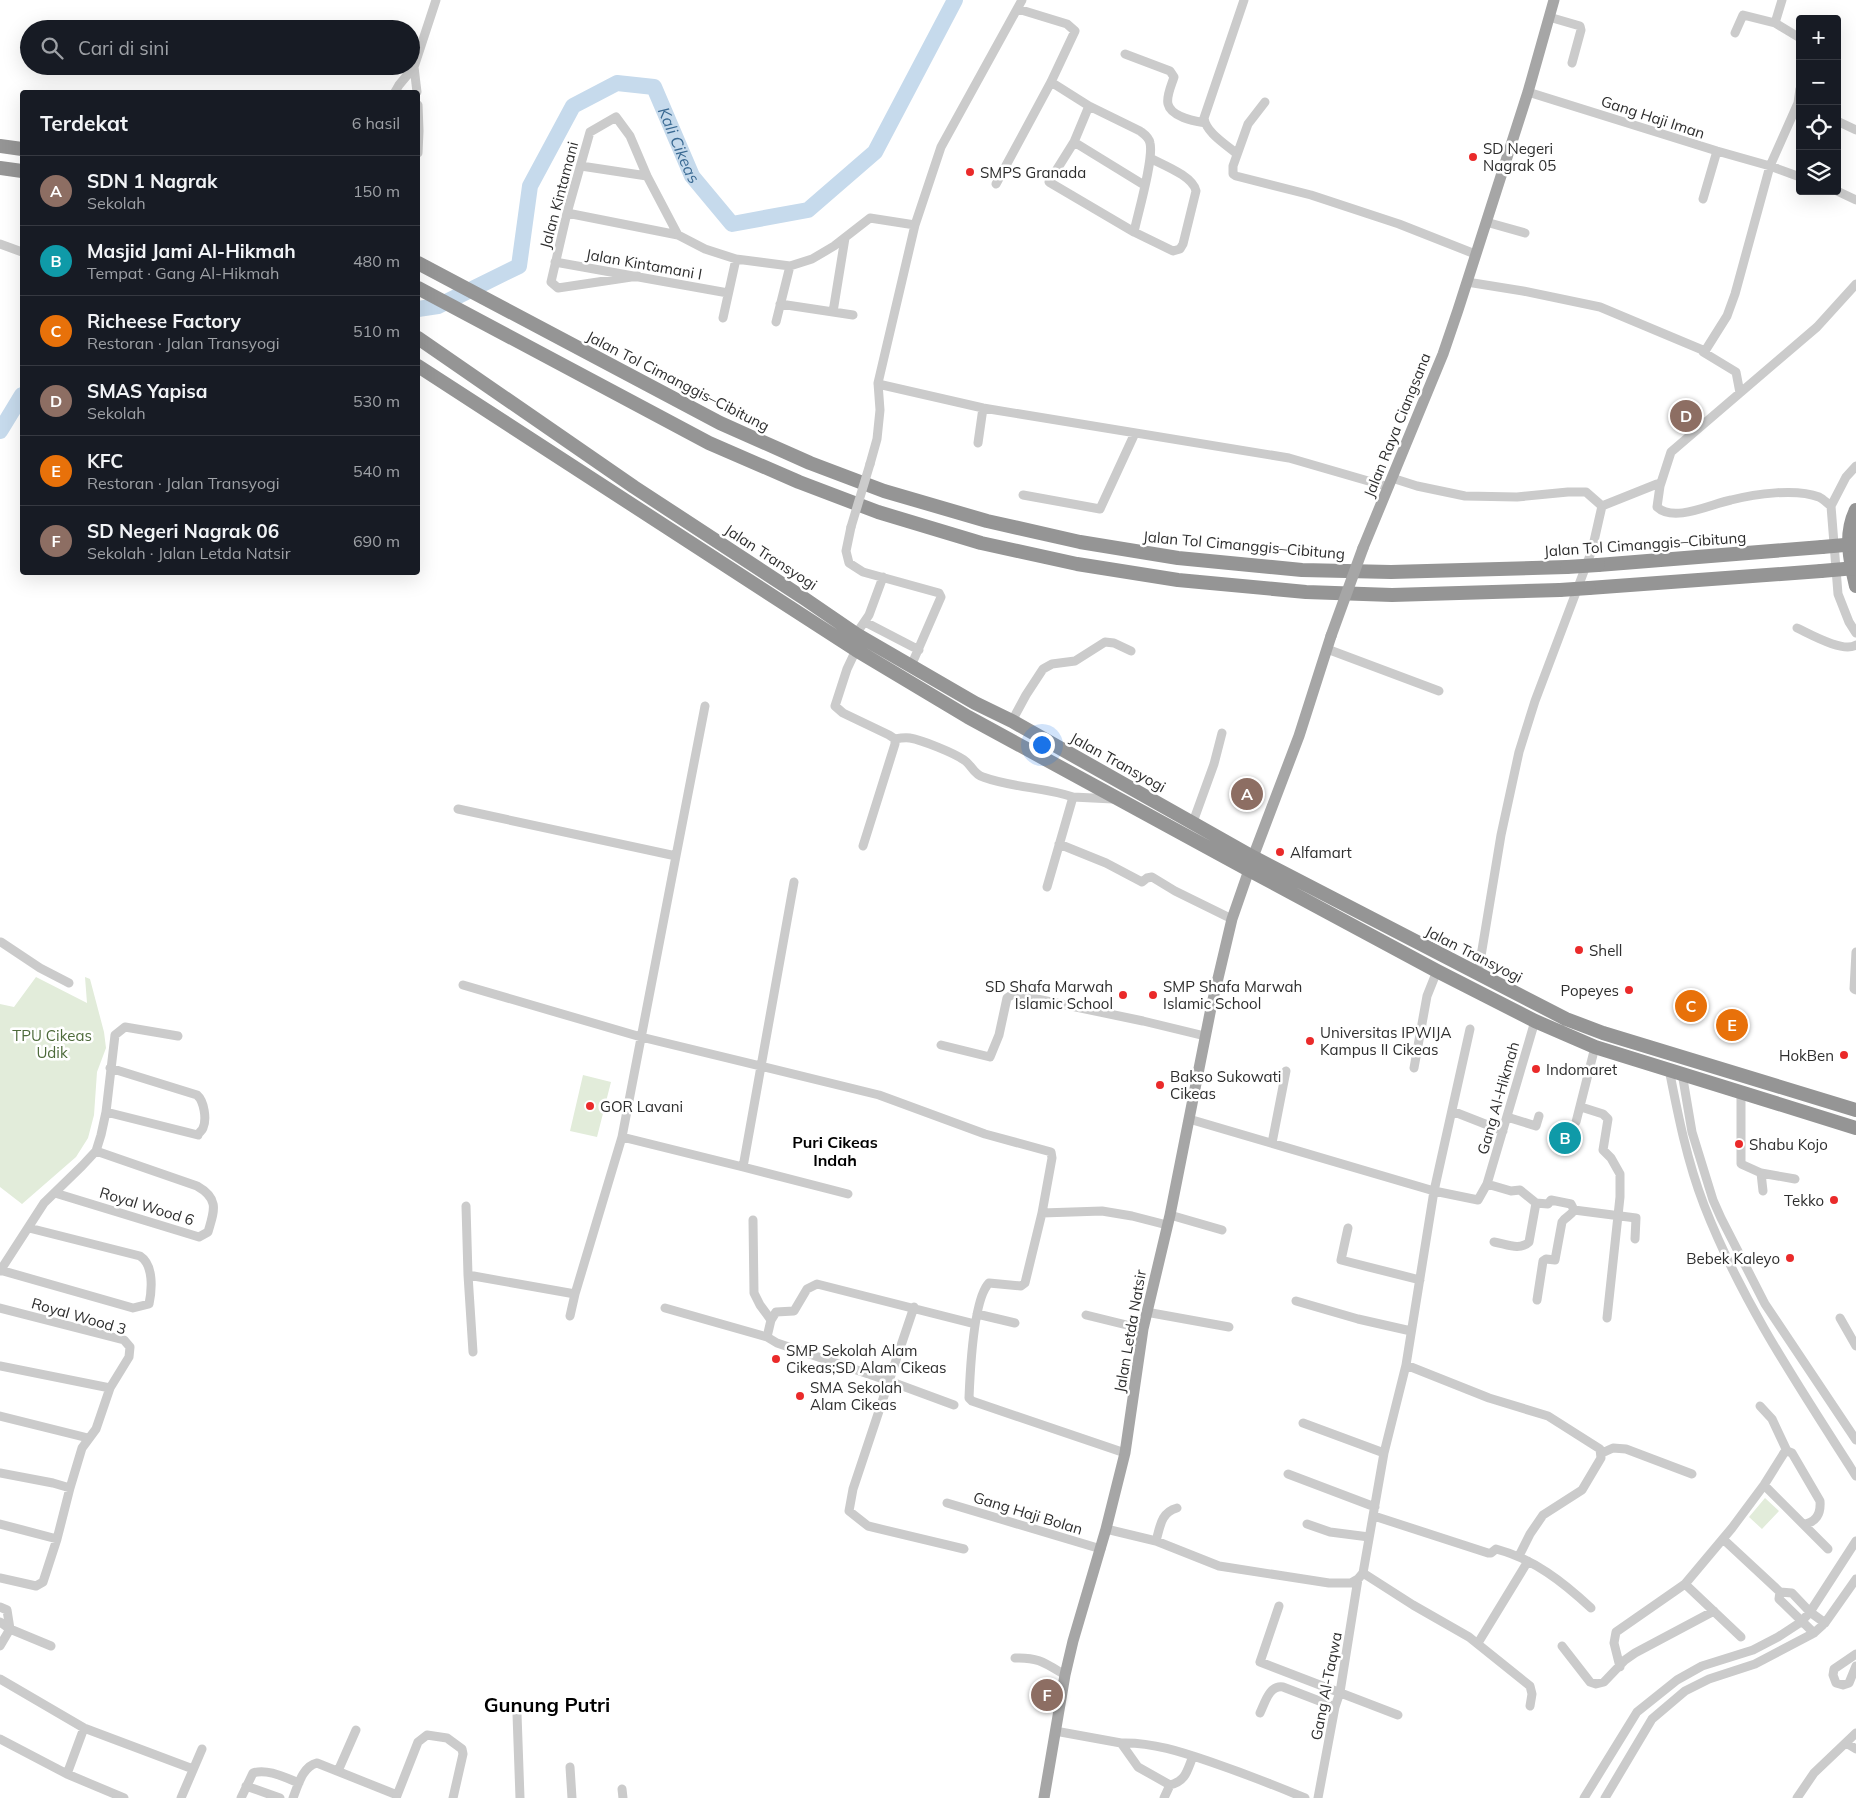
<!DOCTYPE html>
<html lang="id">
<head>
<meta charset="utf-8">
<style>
  body { margin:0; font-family:Mulish,sans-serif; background:#20242c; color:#f1f3f6 }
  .controls { position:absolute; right:15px; top:15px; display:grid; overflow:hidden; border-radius:5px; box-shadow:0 5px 20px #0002 }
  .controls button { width:45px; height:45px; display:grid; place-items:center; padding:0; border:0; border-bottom:1px solid #363941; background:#171b24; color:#f1f3f6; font:25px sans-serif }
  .you { position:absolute; left:1041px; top:744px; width:18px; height:18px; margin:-12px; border:4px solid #fff; border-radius:50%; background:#1a73e8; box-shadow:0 0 0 8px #1a73e833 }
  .badge { display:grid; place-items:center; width:32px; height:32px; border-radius:50%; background:#db2777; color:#fff; font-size:16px; font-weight:700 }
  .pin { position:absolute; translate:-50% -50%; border:2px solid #fff; box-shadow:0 1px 5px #0006 }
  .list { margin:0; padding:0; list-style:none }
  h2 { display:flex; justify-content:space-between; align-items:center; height:65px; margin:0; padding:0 20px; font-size:21px }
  h2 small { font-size:16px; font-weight:400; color:#9ea1a6 }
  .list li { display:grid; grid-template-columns:32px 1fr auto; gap:15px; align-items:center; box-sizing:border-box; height:70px; padding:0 20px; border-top:1px solid #363941 }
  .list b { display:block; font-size:19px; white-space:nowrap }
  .list p { margin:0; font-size:16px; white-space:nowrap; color:#9ea1a6 }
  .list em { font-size:16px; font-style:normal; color:#9ea1a6 }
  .icon { flex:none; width:28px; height:28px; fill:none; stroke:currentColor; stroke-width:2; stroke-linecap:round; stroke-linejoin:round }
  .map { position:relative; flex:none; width:1856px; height:1798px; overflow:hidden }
  .search { position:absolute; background:#171b24; box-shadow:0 5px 20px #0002; left:20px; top:20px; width:400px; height:55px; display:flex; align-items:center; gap:12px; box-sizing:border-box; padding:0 18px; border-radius:28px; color:#9ea1a6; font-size:19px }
  .panel { position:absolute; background:#171b24; box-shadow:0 5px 20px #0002; left:20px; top:90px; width:400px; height:485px; border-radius:5px }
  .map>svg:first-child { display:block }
</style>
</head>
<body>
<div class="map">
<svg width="1856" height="1798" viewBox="0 0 1856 1798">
  <rect width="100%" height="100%" fill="#fff"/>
  <path fill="#e2ecda" d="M36,977L87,1003L85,977L90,979L104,1032L106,1048L97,1072L94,1115L88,1138L76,1157L22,1204L0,1187V1004L14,1007Z
    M583,1075L611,1082L597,1137L570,1131Z
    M1765,1498L1779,1511L1762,1529L1749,1517Z"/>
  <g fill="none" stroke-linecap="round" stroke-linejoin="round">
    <g stroke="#c6daec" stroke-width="16">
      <path id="s1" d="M418,309L438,306L519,266L530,186L573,106L617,83L654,87L692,176L732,224L808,210L875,152L955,0"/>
      <path d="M0,431L22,395"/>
    </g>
    <path stroke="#cbcbcb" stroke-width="9" d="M1549,17L1580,26L1581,30L1572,63
      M1775,23L1782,0
      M1735,33L1743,15L1775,23L1800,38
      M1125,54L1170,71L1174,77C1172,84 1166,96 1168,104C1171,117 1194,121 1205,123
      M414,67L417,92
      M1051,82L1089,106L1074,142L1049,182L1134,232
      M395,92L399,85L414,67L436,0
      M1528,92L1717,151L1770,166L1800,177
      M1265,102L1248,124L1233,166V174L1236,176L1311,195L1399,224L1475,254
      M418,105L419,131L418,153
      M1089,106L1140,131C1144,134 1149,137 1150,143C1154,159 1138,213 1134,232L1173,251L1180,249L1183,244L1196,191C1193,176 1163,165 1150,158
      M1837,121L1856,130
      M1074,142L1144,185
      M1237,154C1227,145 1206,133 1204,118L1244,0
      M581,166L647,176
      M996,184L1051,82L1075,31L1067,24L1018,9
      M1837,191L1856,200
      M1703,199L1717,151
      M567,213L678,235
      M1486,222L1525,233
      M0,244L22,252
      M555,262L728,293
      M638,276L558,288L551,282L567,213L590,132L616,117L630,136L647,176L678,235L705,249L736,259L790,266L812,259L834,246L870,218L915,225
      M1467,282L1523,291L1600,307L1705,351L1727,316L1735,294L1770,166L1798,103L1800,89
      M780,304L853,315
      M833,312L845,238
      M723,318L736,259
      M776,322L790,266
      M1703,352L1736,372L1740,393
      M878,384L983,408L1289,458L1389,487
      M978,443L983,408
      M870,464L877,439L880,410L878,383L915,225L941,147L1022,0
      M1856,466L1846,477L1831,506L1838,594L1849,622L1856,633
      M1392,478L1417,486L1465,496L1517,497L1568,492H1586L1602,506
      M1023,495L1100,509L1135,433
      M1602,506L1657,484L1660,486
      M1831,506C1827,503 1823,499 1819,497C1796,488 1755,494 1731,500C1711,504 1674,523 1657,507L1660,486L1671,452L1817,327L1856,284
      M851,527L846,551L849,563L863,572L939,593L941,597L911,666
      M865,622L919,650
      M1797,628C1810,634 1843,653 1856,645
      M856,634L869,615L883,577
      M1327,649L1439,691
      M856,650L847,669L835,706L843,713L889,735L895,739V744L863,846
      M1012,721L1026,695L1043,669L1052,664L1075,661L1105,642L1114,643L1131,651
      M895,739C900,738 905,737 910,738C922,740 954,753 964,760C972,765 973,774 983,777C1013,788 1044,787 1073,797L1047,887
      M1073,797L1113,799
      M458,809L676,856L622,1137L575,1294L570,1316
      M1193,822L1214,764L1222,733
      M1059,844L1106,863L1142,882L1147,878L1152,877L1175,891L1232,919
      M676,856L705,706
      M1,942L40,968L69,983
      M1856,952L1854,989L1856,990
      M1478,974L1501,835L1519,752L1535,701L1592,550L1602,506
      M463,985L641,1037L879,1095L985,1134L1051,1152L1052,1158L1042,1213L1025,1283L1021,1286L989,1283C973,1299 970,1373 969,1398L972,1401L1125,1453
      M941,1045L990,1057L999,1035L1007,998L1013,994L1143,1021L1205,1036
      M1414,1068L1427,996L1437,971
      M1669,1069C1678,1115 1687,1161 1704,1205C1742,1303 1800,1388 1856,1476
      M1682,1073L1692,1132L1713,1200L1721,1218L1765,1304L1856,1440
      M1741,1092V1164L1761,1173L1795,1179
      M1581,1107L1603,1114L1608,1119L1603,1150L1611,1158L1620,1174V1197L1607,1318
      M1452,1111L1503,1131
      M106,1112L198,1135C199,1132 202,1131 203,1128C207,1119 204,1101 197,1095L110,1068
      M1507,1117L1536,1126L1539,1116
      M1189,1119L1434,1191L1478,1200L1487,1184L1535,1021
      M1576,1122L1595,1047
      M622,1137L743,1167L794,882
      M1272,1143L1286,1071
      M743,1167L848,1194
      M1761,1173L1763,1191
      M1487,1184L1511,1191L1520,1190L1536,1203L1548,1204L1551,1200L1571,1204L1574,1210
      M55,1193L199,1237L208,1232C214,1211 220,1199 197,1186L96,1151
      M466,1206L468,1275L575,1294
      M1574,1210L1636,1218L1635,1239
      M1042,1213L1102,1211L1132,1216L1167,1225
      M1170,1215L1222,1230
      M753,1220L754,1293L760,1305L771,1320
      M1348,1228L1341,1260L1420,1280
      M1494,1242C1506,1244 1520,1251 1529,1242L1536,1203
      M0,1270L133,1308L149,1304C152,1290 154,1265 140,1256L29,1228
      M0,1271L44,1203L82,1166L96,1151L101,1135L106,1112L115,1035L125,1027L178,1036
      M468,1275L473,1352
      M1537,1300L1543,1261L1546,1259L1555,1260L1562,1222C1565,1217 1571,1216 1574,1210
      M1296,1301L1358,1319L1411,1331
      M914,1307L889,1381L954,1405
      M0,1308L124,1340L130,1347L129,1357L110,1388L96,1429L82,1448L70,1488L53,1483L0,1473
      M665,1308L767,1337
      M1146,1312L1229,1327
      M977,1314L1015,1323
      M1086,1315L1143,1329
      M1840,1318L1856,1346
      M1406,1365L1489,1398L1548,1416L1600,1449L1601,1458L1582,1490L1543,1515L1530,1534L1519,1556
      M0,1366L110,1388
      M1760,1406L1772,1419L1787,1451L1792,1453L1820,1501C1821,1514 1816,1523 1803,1524
      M0,1416L88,1438
      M1303,1423L1384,1453
      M1602,1453L1613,1448L1626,1449L1692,1474
      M1288,1474L1375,1507
      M1764,1485L1828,1549
      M947,1503L1101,1549
      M1374,1516L1488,1553H1491L1496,1549C1534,1559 1563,1582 1591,1608
      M0,1524L57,1539
      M1307,1524L1330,1532L1369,1537
      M1106,1529L1156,1541L1219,1566L1329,1583H1351L1358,1579L1363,1573L1384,1453L1406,1365L1434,1191L1470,1029
      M1723,1539L1780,1592
      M1156,1541C1160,1527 1161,1512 1177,1508
      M964,1549L868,1526L849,1511L853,1489L889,1381L777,1343L767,1337L771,1320L776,1312L794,1311L807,1289L817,1284L975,1324
      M1363,1573L1413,1605L1469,1637L1530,1686L1532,1694L1530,1706
      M0,1578L36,1586L43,1582L57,1539L70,1488
      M1685,1584L1741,1637
      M1780,1592L1792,1593L1810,1612L1825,1623
      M1780,1592L1779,1599L1814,1633
      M1279,1606L1260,1662L1398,1715
      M0,1607L7,1610L10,1629
      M0,1622L10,1629
      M1478,1643L1528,1561
      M0,1646L10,1629L51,1646
      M1562,1646L1590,1682L1596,1684L1604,1682L1625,1660L1635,1653L1714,1611
      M1856,1654L1834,1669L1833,1675L1836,1683L1843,1685L1849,1683L1856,1666
      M1015,1658C1038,1657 1045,1663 1065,1675
      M1620,1667L1614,1643L1616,1632L1685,1584L1732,1528L1764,1485L1784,1453L1787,1451
      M0,1679L84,1728L193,1769
      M1260,1713C1265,1703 1269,1685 1283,1687L1335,1707
      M517,1714L520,1798
      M1055,1731L1121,1743L1138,1767L1170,1785C1186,1781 1187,1771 1193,1756
      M0,1739L67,1774L124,1798
      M1121,1743C1152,1742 1182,1752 1211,1762C1243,1773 1274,1785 1305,1798
      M1846,1743L1856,1749
      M570,1767L572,1798
      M338,1771L356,1730
      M67,1774L84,1728
      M246,1786L280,1798
      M622,1789L623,1798
      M181,1798L202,1749
      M241,1798L253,1773C267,1768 286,1778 299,1783
      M293,1798C298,1785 303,1766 317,1763L397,1795
      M396,1798L418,1742L427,1735L447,1738L462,1749L463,1754L453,1798
      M1164,1798L1170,1785
      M1318,1798L1335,1707L1340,1692L1358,1579
      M1584,1798L1637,1712L1677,1680L1702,1666L1753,1650L1778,1637L1801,1622L1810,1612L1856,1541
      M1605,1798L1652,1719L1685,1691L1709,1679L1755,1664L1814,1633L1825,1623L1856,1579
      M1797,1798L1814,1773L1856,1733"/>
    <path stroke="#a6a6a6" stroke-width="11" d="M1363,548L1443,354L1458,310L1528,92L1554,0
      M1253,857L1299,736L1331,636
      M1044,1798L1065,1675L1073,1641L1106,1529L1125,1453L1143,1329L1170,1215L1211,1008L1232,919L1249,870"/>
    <path stroke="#959595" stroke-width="14" d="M0,146L22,149
      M0,168L22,171
      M418,263L720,423L810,463L884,491L987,521L1080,542L1178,558L1302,570L1391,572L1567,567
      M418,288L709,443L799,482L878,512L981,543L1077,564L1178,580L1306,592L1392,595L1560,590
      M418,338L634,487L805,599L856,634L975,703L1012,721L1253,857L1566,1019L1603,1033L1856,1110
      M418,366L856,650L968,717L1249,870L1437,971L1535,1021L1595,1047L1856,1128
      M1856,510C1844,534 1850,561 1856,586
      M1598,565L1822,547
      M1589,588L1821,571"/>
    <path stroke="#cbcbcb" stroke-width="9" d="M851,527L870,464"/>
    <path stroke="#a6a6a6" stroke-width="11" d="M1331,636L1363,548"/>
    <path stroke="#959595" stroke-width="14" d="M1822,547L1856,544
      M1567,567L1598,565
      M1821,571L1856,568
      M1560,590L1589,588"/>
  </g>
  <g fill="#ea2a2a" stroke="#fff" stroke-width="2">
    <circle cx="1473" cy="157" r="5"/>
    <circle cx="970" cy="172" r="5"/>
    <circle cx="1280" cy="852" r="5"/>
    <circle cx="1579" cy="950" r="5"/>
    <circle cx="1629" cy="990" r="5"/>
    <circle cx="1123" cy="995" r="5"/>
    <circle cx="1153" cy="995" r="5"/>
    <circle cx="1310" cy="1041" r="5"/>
    <circle cx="1844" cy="1055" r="5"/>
    <circle cx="1536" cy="1069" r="5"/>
    <circle cx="1160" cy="1085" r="5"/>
    <circle cx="590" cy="1106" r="5"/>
    <circle cx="1739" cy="1144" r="5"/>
    <circle cx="1834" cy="1200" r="5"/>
    <circle cx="1790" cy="1258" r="5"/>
    <circle cx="776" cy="1359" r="5"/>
    <circle cx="800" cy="1396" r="5"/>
  </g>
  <g text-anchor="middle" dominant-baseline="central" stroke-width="5" stroke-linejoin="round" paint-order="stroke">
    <g font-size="15" fill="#2e2e2e" stroke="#fff">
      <text transform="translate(1653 117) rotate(18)">Gang Haji Iman</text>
      <text transform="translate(559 195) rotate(-75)">Jalan Kintamani</text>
      <text transform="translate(644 264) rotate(10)">Jalan Kintamani I</text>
      <text transform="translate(678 381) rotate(27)">Jalan Tol Cimanggis–Cibitung</text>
      <text transform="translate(1397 425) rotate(-68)">Jalan Raya Ciangsana</text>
      <text transform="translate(1645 544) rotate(-4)">Jalan Tol Cimanggis–Cibitung</text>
      <text transform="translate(1244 545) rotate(5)">Jalan Tol Cimanggis–Cibitung</text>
      <text transform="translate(771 557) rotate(33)">Jalan Transyogi</text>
      <text transform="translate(1118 762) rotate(29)">Jalan Transyogi</text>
      <text transform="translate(1474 954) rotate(27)">Jalan Transyogi</text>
      <text transform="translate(1498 1098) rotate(-74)">Gang Al-Hikmah</text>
      <text transform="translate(147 1206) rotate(17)">Royal Wood 6</text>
      <text transform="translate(79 1316) rotate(16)">Royal Wood 3</text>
      <text transform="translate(1130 1331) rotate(-80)">Jalan Letda Natsir</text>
      <text transform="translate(1028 1513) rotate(17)">Gang Haji Bolan</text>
      <text transform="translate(1326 1686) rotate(-79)">Gang Al-Taqwa</text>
    </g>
    <g font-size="15" fill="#2e2e2e" stroke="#fff" text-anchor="start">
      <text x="1483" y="148">SD Negeri<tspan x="1483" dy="17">Nagrak 05</tspan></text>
      <text x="980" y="172">SMPS Granada</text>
      <text x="1290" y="852">Alfamart</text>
      <text x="1589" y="950">Shell</text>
      <text x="1113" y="986" text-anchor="end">SD Shafa Marwah<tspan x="1113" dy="17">Islamic School</tspan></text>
      <text x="1163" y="986">SMP Shafa Marwah<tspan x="1163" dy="17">Islamic School</tspan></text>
      <text x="1619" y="990" text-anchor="end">Popeyes</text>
      <text x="1320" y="1032">Universitas IPWIJA<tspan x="1320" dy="17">Kampus II Cikeas</tspan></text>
      <text x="1834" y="1055" text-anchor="end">HokBen</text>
      <text x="1546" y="1069">Indomaret</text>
      <text x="1170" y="1076">Bakso Sukowati<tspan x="1170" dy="17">Cikeas</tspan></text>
      <text x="600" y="1106">GOR Lavani</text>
      <text x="1749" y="1144">Shabu Kojo</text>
      <text x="1824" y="1200" text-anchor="end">Tekko</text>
      <text x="1780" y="1258" text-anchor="end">Bebek Kaleyo</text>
      <text x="786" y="1350">SMP Sekolah Alam<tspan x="786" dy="17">Cikeas;SD Alam Cikeas</tspan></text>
      <text x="810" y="1387">SMA Sekolah<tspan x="810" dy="17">Alam Cikeas</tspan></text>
    </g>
    <g font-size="15" fill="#4d6a3a" stroke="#fff">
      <text x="52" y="1035">TPU Cikeas<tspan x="52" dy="17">Udik</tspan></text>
    </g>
    <g font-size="16" font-style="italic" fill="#396992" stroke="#fff">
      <text stroke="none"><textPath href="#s1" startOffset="432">Kali Cikeas</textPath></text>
    </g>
    <g font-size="16" font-weight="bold" fill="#000" stroke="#fff">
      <text x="835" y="1142">Puri Cikeas<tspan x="835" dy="18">Indah</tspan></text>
    </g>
    <g font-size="20" font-weight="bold" fill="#000" stroke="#fff">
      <text x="547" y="1704">Gunung Putri</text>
    </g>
  </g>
</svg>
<div class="controls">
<button>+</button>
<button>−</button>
<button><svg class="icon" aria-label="locate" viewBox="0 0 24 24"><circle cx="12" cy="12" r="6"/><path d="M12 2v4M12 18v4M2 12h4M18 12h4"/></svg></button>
<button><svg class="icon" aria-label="layers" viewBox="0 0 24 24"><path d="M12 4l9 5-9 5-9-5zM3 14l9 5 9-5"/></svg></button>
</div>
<div class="you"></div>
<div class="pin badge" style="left:1247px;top:794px;background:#8d6e63">A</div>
<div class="pin badge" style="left:1565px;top:1138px;background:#0f9aa8">B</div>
<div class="pin badge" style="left:1691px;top:1006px;background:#e8710a">C</div>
<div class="pin badge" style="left:1686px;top:416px;background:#8d6e63">D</div>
<div class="pin badge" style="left:1732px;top:1025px;background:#e8710a">E</div>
<div class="pin badge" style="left:1047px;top:1695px;background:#8d6e63">F</div>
<div class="search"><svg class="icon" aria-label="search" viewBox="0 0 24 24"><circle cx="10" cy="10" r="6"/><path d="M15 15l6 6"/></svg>Cari di sini</div>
<section class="panel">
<h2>Terdekat<small>6 hasil</small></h2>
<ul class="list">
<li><span class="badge" style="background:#8d6e63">A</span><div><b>SDN 1 Nagrak</b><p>Sekolah</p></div><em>150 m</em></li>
<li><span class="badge" style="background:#0f9aa8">B</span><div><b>Masjid Jami Al-Hikmah</b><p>Tempat · Gang Al-Hikmah</p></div><em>480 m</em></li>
<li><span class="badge" style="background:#e8710a">C</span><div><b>Richeese Factory</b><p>Restoran · Jalan Transyogi</p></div><em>510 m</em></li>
<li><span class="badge" style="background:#8d6e63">D</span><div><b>SMAS Yapisa</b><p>Sekolah</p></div><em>530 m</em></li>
<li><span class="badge" style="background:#e8710a">E</span><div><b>KFC</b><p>Restoran · Jalan Transyogi</p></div><em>540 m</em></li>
<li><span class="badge" style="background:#8d6e63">F</span><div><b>SD Negeri Nagrak 06</b><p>Sekolah · Jalan Letda Natsir</p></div><em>690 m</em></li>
</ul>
</section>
</div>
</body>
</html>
